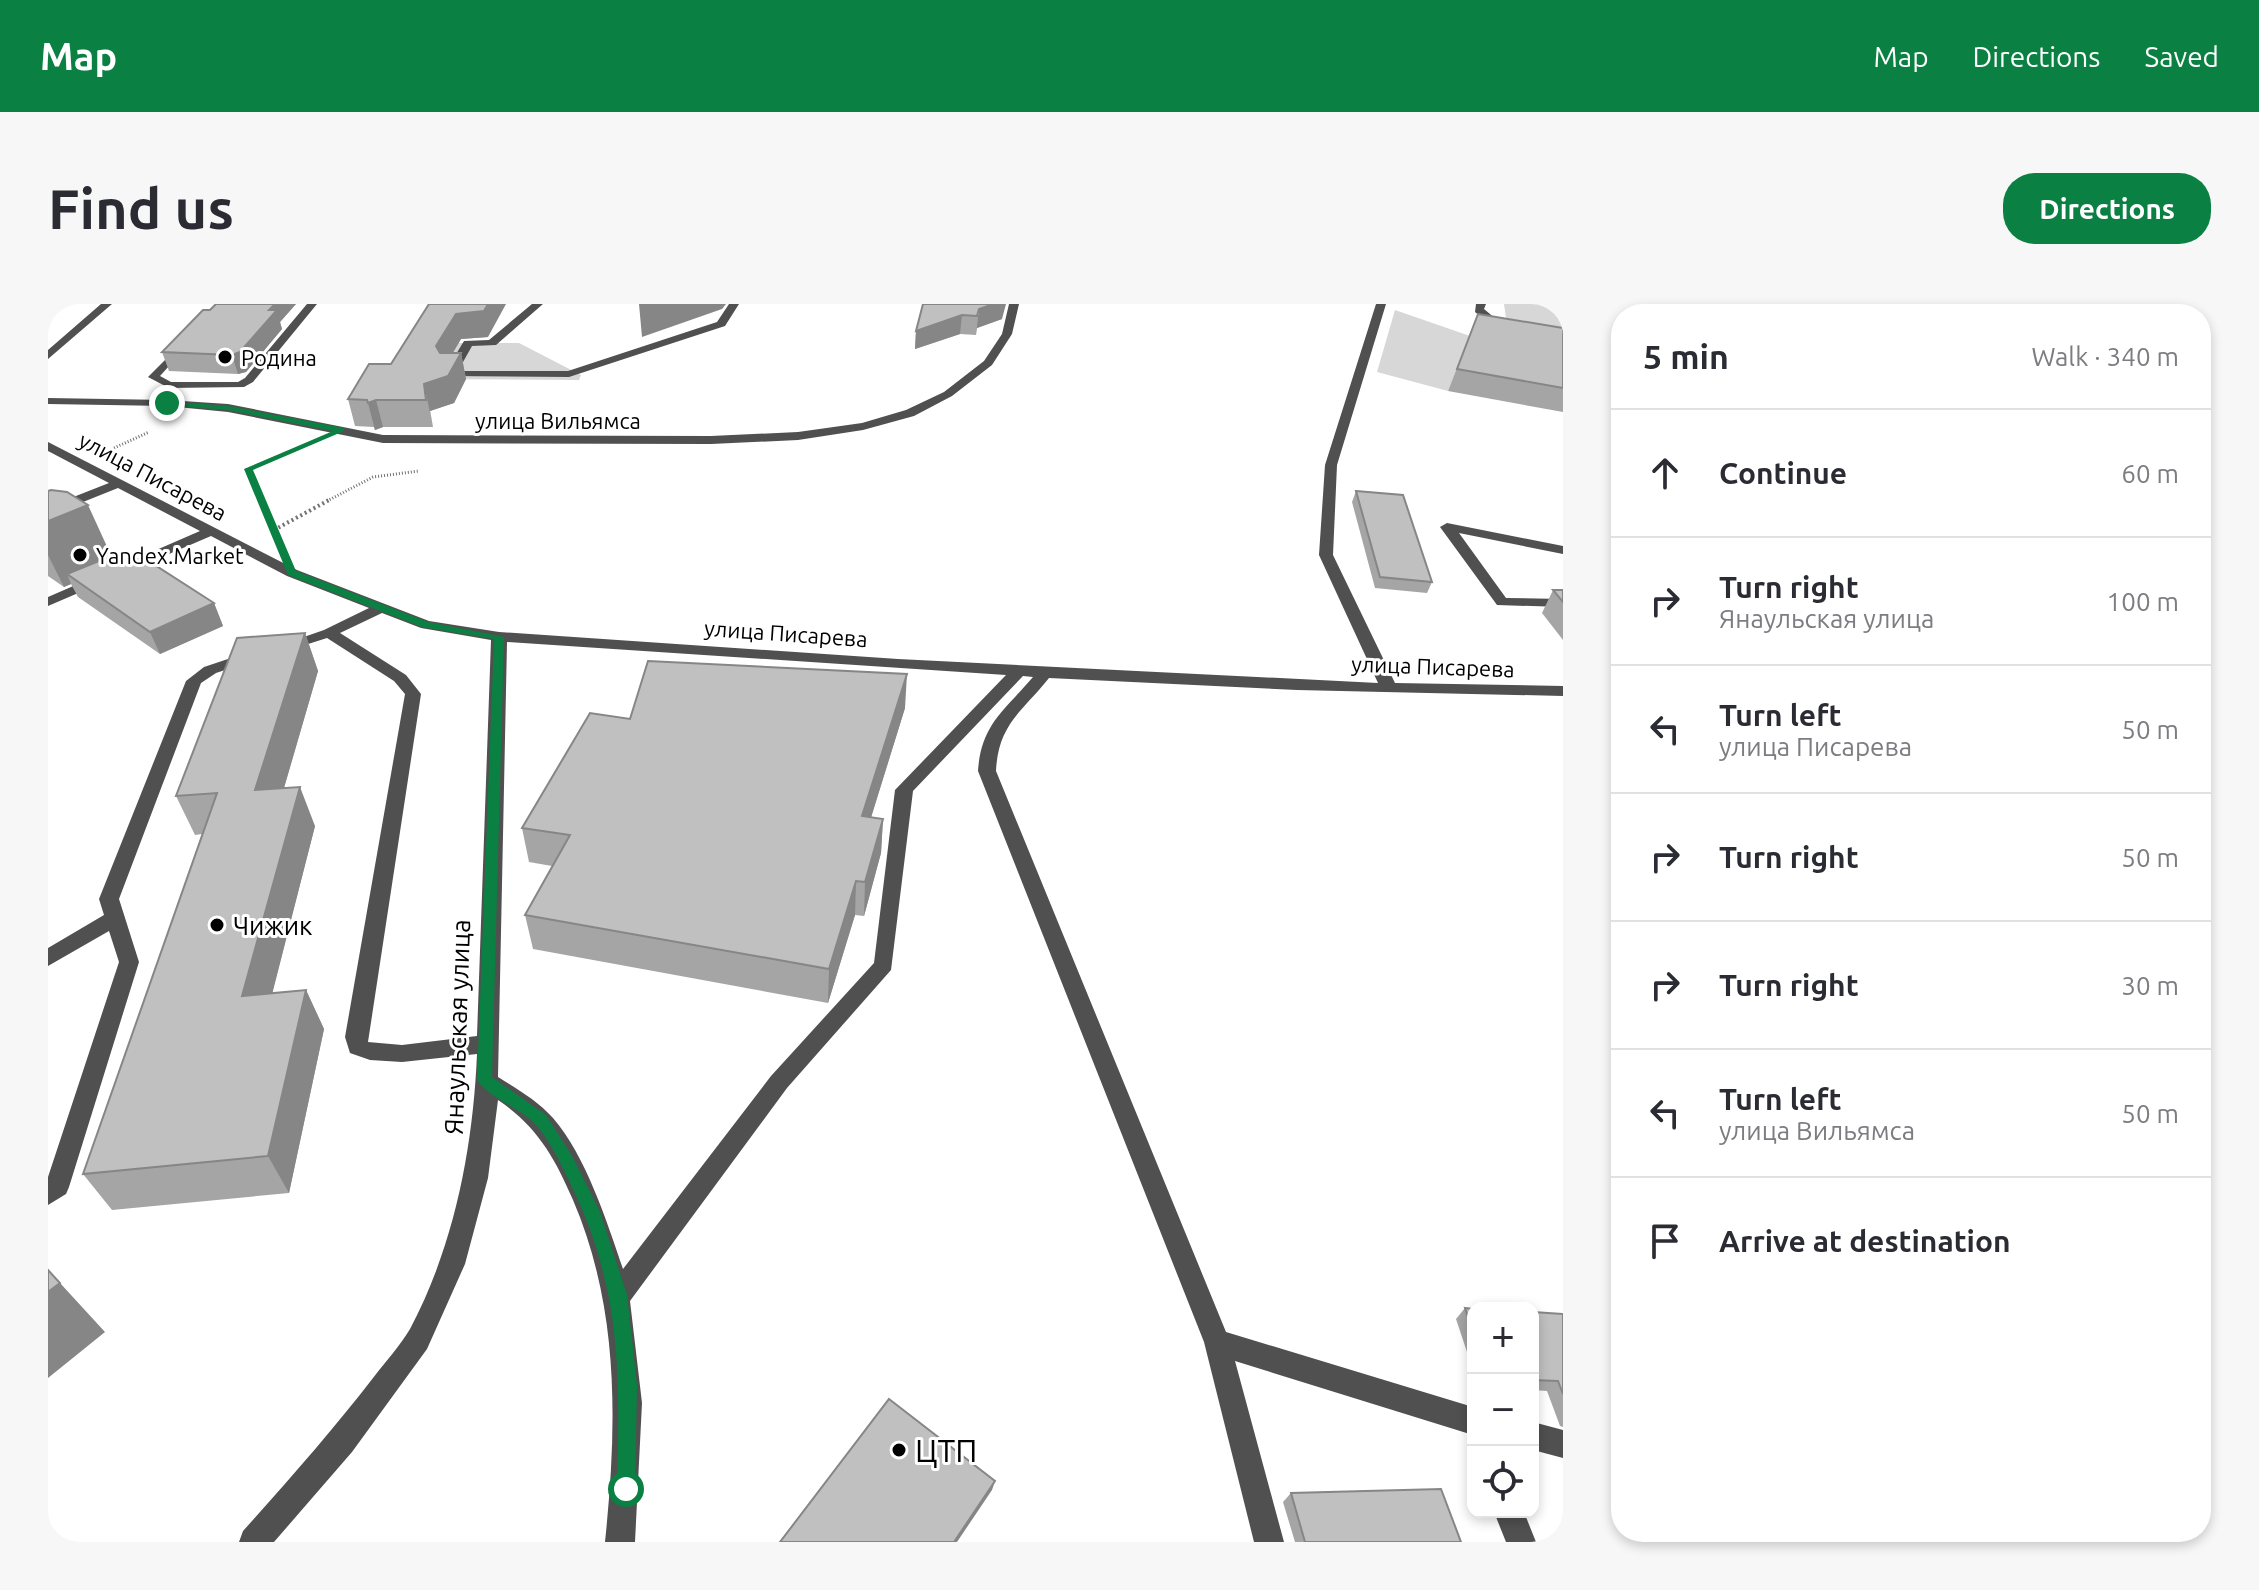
<!DOCTYPE html>
<html lang="en">
<head>
<meta charset="utf-8">
<style>
  body { margin:0; font-family:Ubuntu,sans-serif; background:#f7f7f7; color:#2b2b33 }
  .controls { position:absolute; right:24px; bottom:24px; display:grid; overflow:hidden; border-radius:16px; box-shadow:0 4px 12px #0003 }
  .controls button { width:72px; height:72px; display:grid; place-items:center; padding:0; border:0; border-bottom:2px solid #e1e1e2; background:#fff; color:#2b2b33; font:40px sans-serif }
  .stop { position:absolute; width:24px; height:24px; margin:-18px; border:6px solid #0b8043; border-radius:50%; background:#fff }
  .stop.end { background:#0b8043; border-color:#fff; box-shadow:0 2px 8px #0008 }
  .list { margin:0; padding:0; list-style:none }
  h2 { display:flex; justify-content:space-between; align-items:center; height:104px; margin:0; padding:0 32px; font-size:34px }
  h2 small { font-size:26px; font-weight:400; color:#7c7c81 }
  .list li { display:grid; grid-template-columns:52px 1fr auto; gap:24px; align-items:center; box-sizing:border-box; height:128px; padding:0 32px; border-top:2px solid #e1e1e2 }
  .list b { display:block; font-size:30px; white-space:nowrap }
  .list p { margin:0; font-size:26px; white-space:nowrap; color:#7c7c81 }
  .list em { font-size:26px; font-style:normal; color:#7c7c81 }
  .icon { flex:none; width:44px; height:44px; fill:none; stroke:currentColor; stroke-width:2; stroke-linecap:round; stroke-linejoin:round }
  .map { position:relative; flex:none; width:1515px; height:1238px; overflow:hidden; border-radius:32px }
  header { display:flex; align-items:center; gap:48px; box-sizing:border-box; height:112px; padding:0 40px; background:#0b8043; color:#fff }
  header strong { font-size:38px }
  nav { display:flex; gap:44px; margin-inline-start:auto; font-size:28px }
  .intro { display:flex; align-items:center; justify-content:space-between; box-sizing:border-box; height:192px; padding:0 48px }
  h1 { margin:0; font-size:56px }
  .button { padding:20px 36px; border-radius:32px; background:#0b8043; color:#fff; font-size:28px; font-weight:700 }
  main { display:flex; gap:48px; padding:0 48px }
  aside { flex:1; background:#fff; border-radius:32px; box-shadow:0 4px 12px #0003 }
  .map>svg:first-child { display:block }
</style>
</head>
<body>
<header>
<strong>Map</strong>
<nav><a>Map</a><a>Directions</a><a>Saved</a></nav>
</header>
<div class="intro"><h1>Find us</h1><a class="button">Directions</a></div>
<main>
<div class="map">
<svg width="1515" height="1238" viewBox="0 0 1515 1238">
  <rect width="100%" height="100%" fill="#fff"/>
  <path fill="#d7d7d7" d="M1456,0H1515L1513,25L1458,14Z
    M1347,6L1422,32L1400,87L1329,68Z
    M379,39H471L533,71L531,76L357,75Z"/>
  <g fill="none" stroke-linecap="round" stroke-linejoin="round">
    <path stroke="#727272" stroke-width="3" stroke-dasharray="1 2" stroke-linecap="butt" d="M66,144L101,128
      M213,197L200,165L243,147
      M279,197L325,173L371,167"/>
    <path stroke="#727272" stroke-width="4" stroke-dasharray="2 3" stroke-linecap="butt" d="M213,195L226,228
      M226,226L283,195"/>
    <path fill="#505050" fill-rule="evenodd" d="M53,0H64L0,55V46Z
      M259,0H269L205,78L196,83L121,84L100,73L135,38L140,41L112,72L123,78H190L197,74Z
      M484,0H495L448,41L424,42L410,67H520L669,18L681,0H691L677,22L521,73L398,72L396,70L416,37L441,36Z
      M961,0H971L964,30L944,61L904,92L866,112L815,126L750,136L663,140L335,139L180,108L119,102L0,100V94L119,96L180,100L335,131L663,132L750,128L814,119L858,106L896,88L936,57L954,30Z
      M1328,0H1338L1289,161L1285,251L1347,379L1515,382V392L1249,386L1001,374C974,408 950,420 948,467L1178,1028L1425,1103V1131L1187,1057L1236,1238H1206L1156,1038L930,467C933,420 957,406 985,373L975,372L865,487L843,666L739,784L582,997L594,1099L587,1238H557C569,1122 572,1006 525,896C507,854 489,822 450,796L440,874L417,960L379,1045L304,1148L226,1238H191L195,1227C240,1177 284,1127 325,1074C337,1058 352,1042 362,1025C407,940 425,843 429,750L354,758L322,756L302,749L297,733L357,390L346,377L279,334L235,348L227,343L276,326L321,304L239,272L163,232L0,302V293L152,227L70,184L0,212V203L61,179L0,147V138L249,266L381,317L451,328L850,355L1330,379L1271,251L1277,161ZM334,309L373,324L443,336L429,732L354,741L320,738L373,390L358,371L292,329ZM459,338L958,371L847,486L826,659L723,772L575,965C559,918 538,852 505,814C490,797 469,785 450,773Z
      M1428,0H1438L1436,5L1460,25V29H1452L1427,8Z
      M1399,219L1515,242V250L1411,229L1458,294L1515,295V303L1449,301L1392,223Z
      M204,347L210,349V355L168,369L153,379L71,595L91,658L21,883L18,890L0,901V873L71,658L61,627L0,662V644L56,611L51,595L138,377L156,363Z
      M1485,1118L1515,1126V1154L1485,1146Z
      M1446,1208H1476L1488,1238H1458Z"/>
  </g>
  <path fill="#a5a5a5" d="M168,0H248L232,18L234,25L198,68L190,70L121,67L114,48Z
    M381,0L440,33L413,35L405,49H413L418,75L406,99L382,107L385,123H335L327,126L326,123L307,122L300,95L343,60Z
    M875,0L954,15L929,24L928,31L912,30L867,45L868,27Z
    M1430,10L1513,24L1515,14V108L1400,87Z
    M0,187L64,252L95,261L166,299L175,322L112,350L30,293L23,280L16,283L0,272Z
    M1308,187L1384,278L1379,289L1327,284L1304,198Z
    M1505,286H1515V336L1494,309Z
    M257,329L270,367L236,484L267,522L224,689L258,686L276,725L241,889L64,906L35,870L154,530L147,531L128,492Z
    M857,404L823,513L835,515L833,549L816,612L807,611L780,699L485,645L477,611L504,562L481,558L474,524L582,415Z
    M1417,1004L1425,1005V1066L1408,1015Z
    M1485,1008L1515,1010V1123L1512,1122L1499,1087L1485,1086Z
    M1243,1189L1413,1238H1247L1235,1198Z"/>
  <path fill="#868686" d="M0,0H19L0,16Z
    M227,0H248L232,18L234,25L198,68L190,70L184,51Z
    M440,0H458L440,33L413,35L393,68L388,42L408,10Z
    M591,0H678L674,5L594,33Z
    M946,0H958L954,15L929,24L928,31L931,5Z
    M914,11L912,30L867,45L868,27Z
    M413,49L418,75L406,99L382,107L385,123L376,80Z
    M328,96L335,123L327,126L320,99Z
    M40,201L67,260L19,270L23,280L16,283L0,251V217Z
    M166,299L175,322L112,350L102,328Z
    M257,329L270,367L224,525L207,486Z
    M859,370L857,404L813,546L814,512Z
    M252,483L267,522L214,730L194,692Z
    M835,515L833,549L816,612L817,578Z
    M808,577L807,611L780,699L781,665Z
    M258,686L276,725L241,889L220,852Z
    M12,979L57,1028L0,1074V988Z
    M947,1177L944,1186L909,1238H906Z"/>
  <path fill="#c0c0c0" stroke="#868686" stroke-width="2" d="M168,0H227L221,6H229L192,48L184,51L114,48L155,6H162Z
    M381,0H440L436,7L408,10L388,42L392,49H413L400,72L376,80L378,96H328L320,99L319,96L300,95L321,60H343Z
    M875,0H946L931,5L929,12L914,11L868,27Z
    M1430,10L1515,24V84L1409,65Z
    M3,186L19,188L40,201L0,217V187Z
    M1308,187L1355,191L1384,278L1332,273Z
    M73,248L95,261L102,258L166,299L102,328L19,270Z
    M1505,286H1515V298Z
    M257,329L207,486L252,483L194,692L258,686L220,852L35,870L169,489L128,492L189,334Z
    M600,357L859,370L814,512L835,515L817,578L808,577L781,665L477,611L522,531L474,524L542,409L582,415Z
    M0,966L12,979L0,988Z
    M1417,1004L1425,1005V1028Z
    M1485,1008L1515,1010V1090L1510,1077L1485,1076Z
    M841,1095L947,1177L906,1238H732Z
    M1393,1185L1413,1238H1257L1243,1189Z"/>
  <path fill="#0b8043" d="M116,97L180,102L296,124V127L205,166L248,267L380,318L456,333L444,773L498,811L524,852L552,908L579,991L589,1081L587,1185L585,1191L578,1194L571,1191L569,1185C572,1071 574,984 522,879C513,860 502,836 487,820C471,803 442,795 429,776L446,335L374,323L240,271L196,165L285,127L180,106L119,101Z"/>
  <g fill="#000" stroke="#fff" stroke-width="3">
    <circle cx="177" cy="53" r="8"/>
    <circle cx="32" cy="251" r="8"/>
    <circle cx="169" cy="621" r="8"/>
    <circle cx="851" cy="1146" r="8"/>
  </g>
  <g text-anchor="middle" dominant-baseline="central" stroke-width="6" stroke-linejoin="round" paint-order="stroke">
    <g font-size="22" fill="#000" stroke="#fff" text-anchor="start">
      <text x="193" y="53">Родина</text>
      <text x="48" y="251">Yandex.Market</text>
    </g>
    <g font-size="22" fill="#000" stroke="#fff">
      <text x="510" y="116">улица Вильямса</text>
      <text transform="translate(105 172) rotate(28)">улица Писарева</text>
      <text transform="translate(738 329) rotate(4)">улица Писарева</text>
      <text transform="translate(1385 362) rotate(2)">улица Писарева</text>
    </g>
    <g font-size="26" fill="#000" stroke="#fff" text-anchor="start">
      <text x="185" y="621">Чижик</text>
    </g>
    <g font-size="26" fill="#000" stroke="#fff">
      <text transform="translate(409 723) rotate(-88)">Янаульская улица</text>
    </g>
    <g font-size="32" fill="#000" stroke="#fff" text-anchor="start">
      <text x="867" y="1146">ЦТП</text>
    </g>
  </g>
</svg>
<div class="controls">
<button>+</button>
<button>−</button>
<button><svg class="icon" aria-label="locate" viewBox="0 0 24 24"><circle cx="12" cy="12" r="6"/><path d="M12 2v4M12 18v4M2 12h4M18 12h4"/></svg></button>
</div>
<div class="stop" style="left:578px;top:1185px"></div>
<div class="stop end" style="left:119px;top:99px"></div>
</div>
<aside>
<h2>5 min<small>Walk · 340 m</small></h2>
<ul class="list">
<li><svg class="icon" aria-label="ahead" viewBox="0 0 24 24"><path d="M12 20V5M6 11l6-6 6 6"/></svg><div><b>Continue</b></div><em>60 m</em></li>
<li><svg class="icon" aria-label="right" viewBox="0 0 24 24"><path d="M7 20v-9h11M14 6l5 5-5 5"/></svg><div><b>Turn right</b><p>Янаульская улица</p></div><em>100 m</em></li>
<li><svg class="icon" aria-label="left" viewBox="0 0 24 24"><path d="M17 20v-9H6M10 6l-5 5 5 5"/></svg><div><b>Turn left</b><p>улица Писарева</p></div><em>50 m</em></li>
<li><svg class="icon" aria-label="right" viewBox="0 0 24 24"><path d="M7 20v-9h11M14 6l5 5-5 5"/></svg><div><b>Turn right</b></div><em>50 m</em></li>
<li><svg class="icon" aria-label="right" viewBox="0 0 24 24"><path d="M7 20v-9h11M14 6l5 5-5 5"/></svg><div><b>Turn right</b></div><em>30 m</em></li>
<li><svg class="icon" aria-label="left" viewBox="0 0 24 24"><path d="M17 20v-9H6M10 6l-5 5 5 5"/></svg><div><b>Turn left</b><p>улица Вильямса</p></div><em>50 m</em></li>
<li><svg class="icon" aria-label="arrive" viewBox="0 0 24 24"><path d="M6 21V4h12l-3 4 3 4H6"/></svg><div><b>Arrive at destination</b></div></li>
</ul>
</aside>
</main>
</body>
</html>
